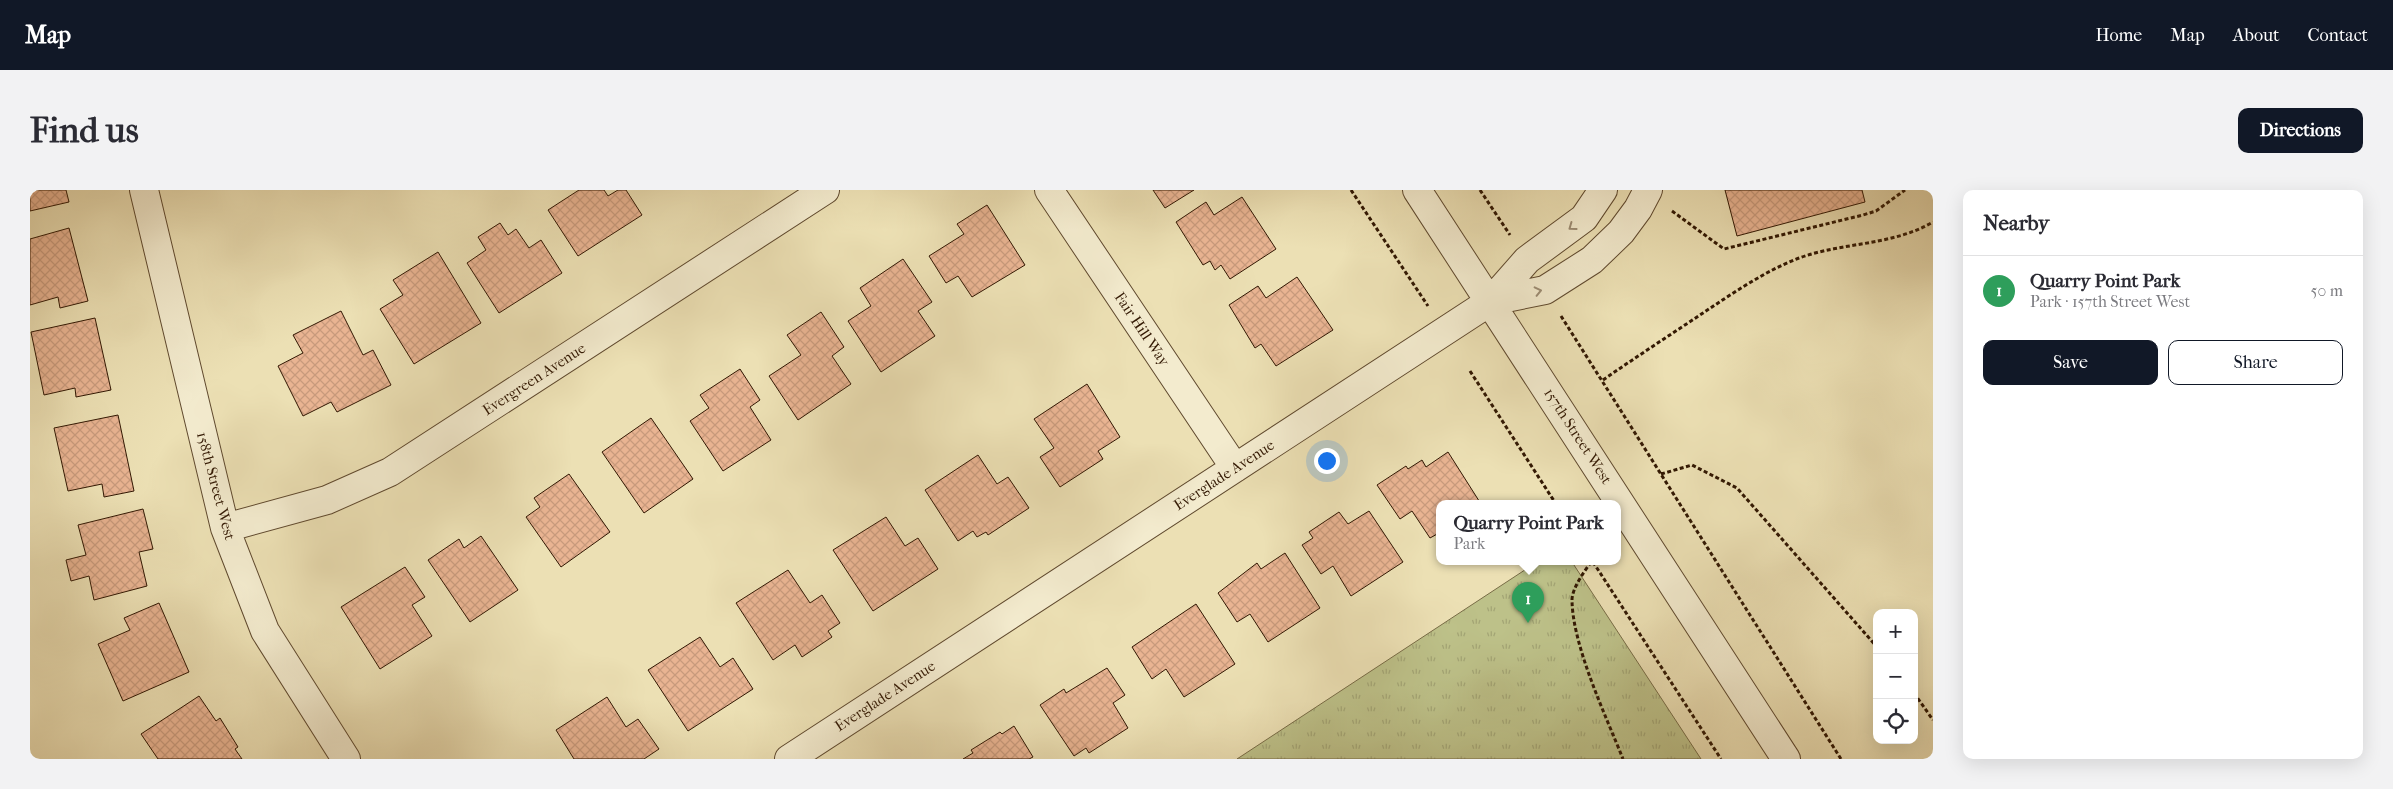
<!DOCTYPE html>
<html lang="en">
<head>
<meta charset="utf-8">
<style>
  body { margin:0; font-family:"IM FELL French Canon",serif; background:#f2f2f3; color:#2b2b33 }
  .controls { position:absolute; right:15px; bottom:15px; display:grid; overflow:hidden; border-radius:10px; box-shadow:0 5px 20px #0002 }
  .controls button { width:45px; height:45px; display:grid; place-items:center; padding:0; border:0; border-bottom:1px solid #e1e1e2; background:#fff; color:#2b2b33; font:25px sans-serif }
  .you { position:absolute; left:1296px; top:270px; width:18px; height:18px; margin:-12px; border:4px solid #fff; border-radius:50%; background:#1a73e8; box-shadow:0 0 0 8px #1a73e833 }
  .badge { display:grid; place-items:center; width:32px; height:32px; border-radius:50%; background:#111827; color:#fff; font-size:16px; font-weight:700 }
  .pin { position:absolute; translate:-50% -41px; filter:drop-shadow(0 1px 2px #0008) }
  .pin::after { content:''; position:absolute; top:26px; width:18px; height:15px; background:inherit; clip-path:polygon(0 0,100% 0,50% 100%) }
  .popup { position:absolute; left:1406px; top:310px; width:185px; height:65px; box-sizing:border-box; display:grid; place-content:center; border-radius:10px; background:#fff; filter:drop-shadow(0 1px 4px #0005); font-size:16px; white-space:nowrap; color:#7c7c81 }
  .popup b { font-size:19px; color:#2b2b33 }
  .popup::after { content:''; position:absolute; left:50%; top:100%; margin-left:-10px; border:10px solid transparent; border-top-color:#fff }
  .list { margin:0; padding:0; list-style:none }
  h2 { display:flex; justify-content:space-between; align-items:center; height:65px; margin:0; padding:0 20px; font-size:21px }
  h2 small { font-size:16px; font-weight:400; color:#7c7c81 }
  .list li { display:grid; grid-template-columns:32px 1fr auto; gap:15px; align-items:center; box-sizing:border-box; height:70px; padding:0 20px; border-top:1px solid #e1e1e2 }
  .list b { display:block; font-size:19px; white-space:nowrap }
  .list p { margin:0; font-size:16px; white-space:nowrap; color:#7c7c81 }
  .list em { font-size:16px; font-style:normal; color:#7c7c81 }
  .actions { display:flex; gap:10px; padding:15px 20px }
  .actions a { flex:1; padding:11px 0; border:1px solid #111827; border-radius:10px; text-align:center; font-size:18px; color:#111827 }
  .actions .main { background:#111827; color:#fff }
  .icon { flex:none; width:28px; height:28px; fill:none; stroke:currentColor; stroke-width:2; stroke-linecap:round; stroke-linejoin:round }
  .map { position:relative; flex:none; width:1903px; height:569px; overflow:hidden; border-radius:10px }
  header { display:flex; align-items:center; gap:30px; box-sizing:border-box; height:70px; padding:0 25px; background:#111827; color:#fff }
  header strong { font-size:24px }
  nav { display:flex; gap:28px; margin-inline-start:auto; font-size:18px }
  .intro { display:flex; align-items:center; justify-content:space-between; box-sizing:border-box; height:120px; padding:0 30px }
  h1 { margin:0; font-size:35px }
  .button { padding:12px 22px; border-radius:10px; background:#111827; color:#fff; font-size:18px; font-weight:700 }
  main { display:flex; gap:30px; padding:0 30px }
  aside { flex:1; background:#fff; border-radius:10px; box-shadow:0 5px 20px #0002 }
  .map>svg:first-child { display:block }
</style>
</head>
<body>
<header>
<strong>Map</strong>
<nav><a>Home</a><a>Map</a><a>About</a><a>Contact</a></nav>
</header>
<div class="intro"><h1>Find us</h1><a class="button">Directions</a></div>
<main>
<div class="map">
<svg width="1903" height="569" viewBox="0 0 1903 569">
  <defs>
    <pattern id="park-tufts" width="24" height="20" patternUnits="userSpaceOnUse" patternTransform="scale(1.25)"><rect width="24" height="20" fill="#bdc189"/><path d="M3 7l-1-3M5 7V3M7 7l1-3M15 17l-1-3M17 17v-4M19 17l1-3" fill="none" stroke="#a3a575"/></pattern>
    <pattern id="building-cross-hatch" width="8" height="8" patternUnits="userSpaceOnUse" patternTransform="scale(1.25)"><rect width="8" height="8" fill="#e9b492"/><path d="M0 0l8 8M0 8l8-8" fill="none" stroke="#c89a7c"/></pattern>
  </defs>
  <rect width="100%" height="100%" fill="#ece0b4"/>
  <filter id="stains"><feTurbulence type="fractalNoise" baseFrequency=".004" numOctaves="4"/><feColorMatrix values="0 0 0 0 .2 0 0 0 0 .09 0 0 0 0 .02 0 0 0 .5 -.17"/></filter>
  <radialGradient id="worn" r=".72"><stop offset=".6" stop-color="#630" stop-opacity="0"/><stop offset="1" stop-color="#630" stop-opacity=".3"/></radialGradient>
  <path fill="url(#park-tufts)" stroke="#786c46" d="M1507,372H1542L1671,569H1207Z"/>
  <path fill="url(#building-cross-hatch)" stroke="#321803" d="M0,0H36L39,12L0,21Z
    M549,0H574L578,6L588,0H596L612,25L548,66L518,20Z
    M1123,0H1164L1135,18Z
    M1695,0H1832L1835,12L1707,46Z
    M1212,7L1246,59L1200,89L1191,75L1185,80L1180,71L1173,75L1146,32L1176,12L1184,25Z
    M957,15L995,75L942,107L928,86L916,93L899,66L934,44L927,34Z
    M470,33L478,45L486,39L499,58L511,50L532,83L469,123L437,73L456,60L448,47Z
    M39,38L58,111L30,118L28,107L0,115V49Z
    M408,62L451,133L384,174L350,119L373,105L363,90Z
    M873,69L902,112L888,121L905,146L851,182L818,131L841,116L830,98Z
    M1267,87L1303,140L1246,176L1231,154L1225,158L1199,115L1228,96L1236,108Z
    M311,121L333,165L343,160L361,195L307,222L301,212L273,226L248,176L273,163L263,145Z
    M791,122L814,157L802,166L821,194L768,230L739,186L771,165L757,145Z
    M65,128L81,200L46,207L45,198L14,205L1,142Z
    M710,179L730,210L720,217L741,250L693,281L660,231L679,218L670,205Z
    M1057,194L1090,247L1068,261L1073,269L1030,297L1010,267L1024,258L1004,229Z
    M88,225L104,301L74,307L72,294L38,301L24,238Z
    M621,228L663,289L614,323L572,262Z
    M1418,262L1451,314H1409V343L1400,348L1382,321L1370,329L1347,295L1376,276L1378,279L1392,270L1396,277Z
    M948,265L967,294L978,287L999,318L958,345L956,342L947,347L943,341L928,351L895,300Z
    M539,284L580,342L531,377L496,327L510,317L504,308Z
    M113,319L123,359L109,362L117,396L64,410L59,386L41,391L36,370L56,365L48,335Z
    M1339,321L1373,372L1321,406L1303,376L1291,384L1272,355L1283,348L1279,342L1309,322L1318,334Z
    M856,327L875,356L888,348L908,379L843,421L803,360Z
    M451,346L488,400L440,432L398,370L429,349L434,358Z
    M1255,363L1290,418L1238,452L1220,424L1207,432L1188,403L1227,373L1231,379Z
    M375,377L395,407L382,415L402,446L350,479L311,417Z
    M758,380L780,413L792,405L810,433L798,441L802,447L772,467L765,455L743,470L706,413Z
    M129,413L159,482L93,511L68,454L100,440L94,428Z
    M1166,414L1205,474L1154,507L1136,479L1122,489L1102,457Z
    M670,447L690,477L703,468L723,499L658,541L618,480Z
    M1077,478L1095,505L1083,513L1098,538L1059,563L1056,558L1044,566L1010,515L1034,499L1036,503Z
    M169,506L186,531L190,528L208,557L205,559L212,569H128L111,544Z
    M577,507L596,537L608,529L629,559L614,569H544L526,540Z
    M984,536L1003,567L999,569H933L943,563L941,560L970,542L972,544Z"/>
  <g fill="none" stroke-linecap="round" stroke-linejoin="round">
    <g stroke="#604a2f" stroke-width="30">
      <path id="minor" d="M114,0L195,338L235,441L316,569
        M1019,0L1205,278
        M1387,0L1756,569
        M1461,111L1497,70L1554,28L1573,0
        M195,338L297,310L360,282L795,0
        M759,569L1461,111L1515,100L1562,70L1591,42L1608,19L1618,0"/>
    </g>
    <path stroke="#321803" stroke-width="3" stroke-dasharray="4 2.5" stroke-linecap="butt" d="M1321,0L1398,116
      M1450,0L1480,45
      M1642,21L1694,59L1833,25L1846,21L1875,0
      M1531,126L1811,569
      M1440,181L1526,314
      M1573,190C1606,167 1640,145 1673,123C1703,103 1735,81 1769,68C1813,52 1862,56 1903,32
      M1631,284L1662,275L1707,298L1847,457
      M1561,372C1554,382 1543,397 1542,409C1542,455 1576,526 1593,569
      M1563,372L1691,569
      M1884,503L1903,530"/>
    <use href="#minor" stroke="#f3ebce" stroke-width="28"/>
  </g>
  <defs><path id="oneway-chevron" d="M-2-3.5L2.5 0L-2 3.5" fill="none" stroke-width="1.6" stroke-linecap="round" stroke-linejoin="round" transform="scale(1.25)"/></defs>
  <g stroke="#9c8c73">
    <use href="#oneway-chevron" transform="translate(1542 37) rotate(144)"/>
    <use href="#oneway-chevron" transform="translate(1508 101) rotate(-13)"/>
  </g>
  <g text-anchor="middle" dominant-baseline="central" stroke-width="4" stroke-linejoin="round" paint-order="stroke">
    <g font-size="15" fill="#321803" stroke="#f3ebce">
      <text transform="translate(1112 139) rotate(56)">Fair Hill Way</text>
      <text transform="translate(504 189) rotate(-33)">Evergreen Avenue</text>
      <text transform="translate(1548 246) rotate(57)">157th Street West</text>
      <text transform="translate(1194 285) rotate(-33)">Everglade Avenue</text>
      <text transform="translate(186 296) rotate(75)">158th Street West</text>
      <text transform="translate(855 506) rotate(-33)">Everglade Avenue</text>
    </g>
  </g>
  <rect width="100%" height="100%" filter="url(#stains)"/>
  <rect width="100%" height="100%" fill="url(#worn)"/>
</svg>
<div class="controls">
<button>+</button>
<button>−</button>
<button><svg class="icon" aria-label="locate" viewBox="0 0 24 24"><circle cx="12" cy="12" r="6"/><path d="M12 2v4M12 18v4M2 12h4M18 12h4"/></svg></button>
</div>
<div class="you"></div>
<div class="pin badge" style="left:1498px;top:433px;background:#2e9e5b">1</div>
<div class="popup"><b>Quarry Point Park</b>Park</div>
</div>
<aside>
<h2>Nearby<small></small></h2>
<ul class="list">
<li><span class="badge" style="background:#2e9e5b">1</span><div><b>Quarry Point Park</b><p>Park · 157th Street West</p></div><em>50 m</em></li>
</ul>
<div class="actions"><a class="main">Save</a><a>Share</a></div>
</aside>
</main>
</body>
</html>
